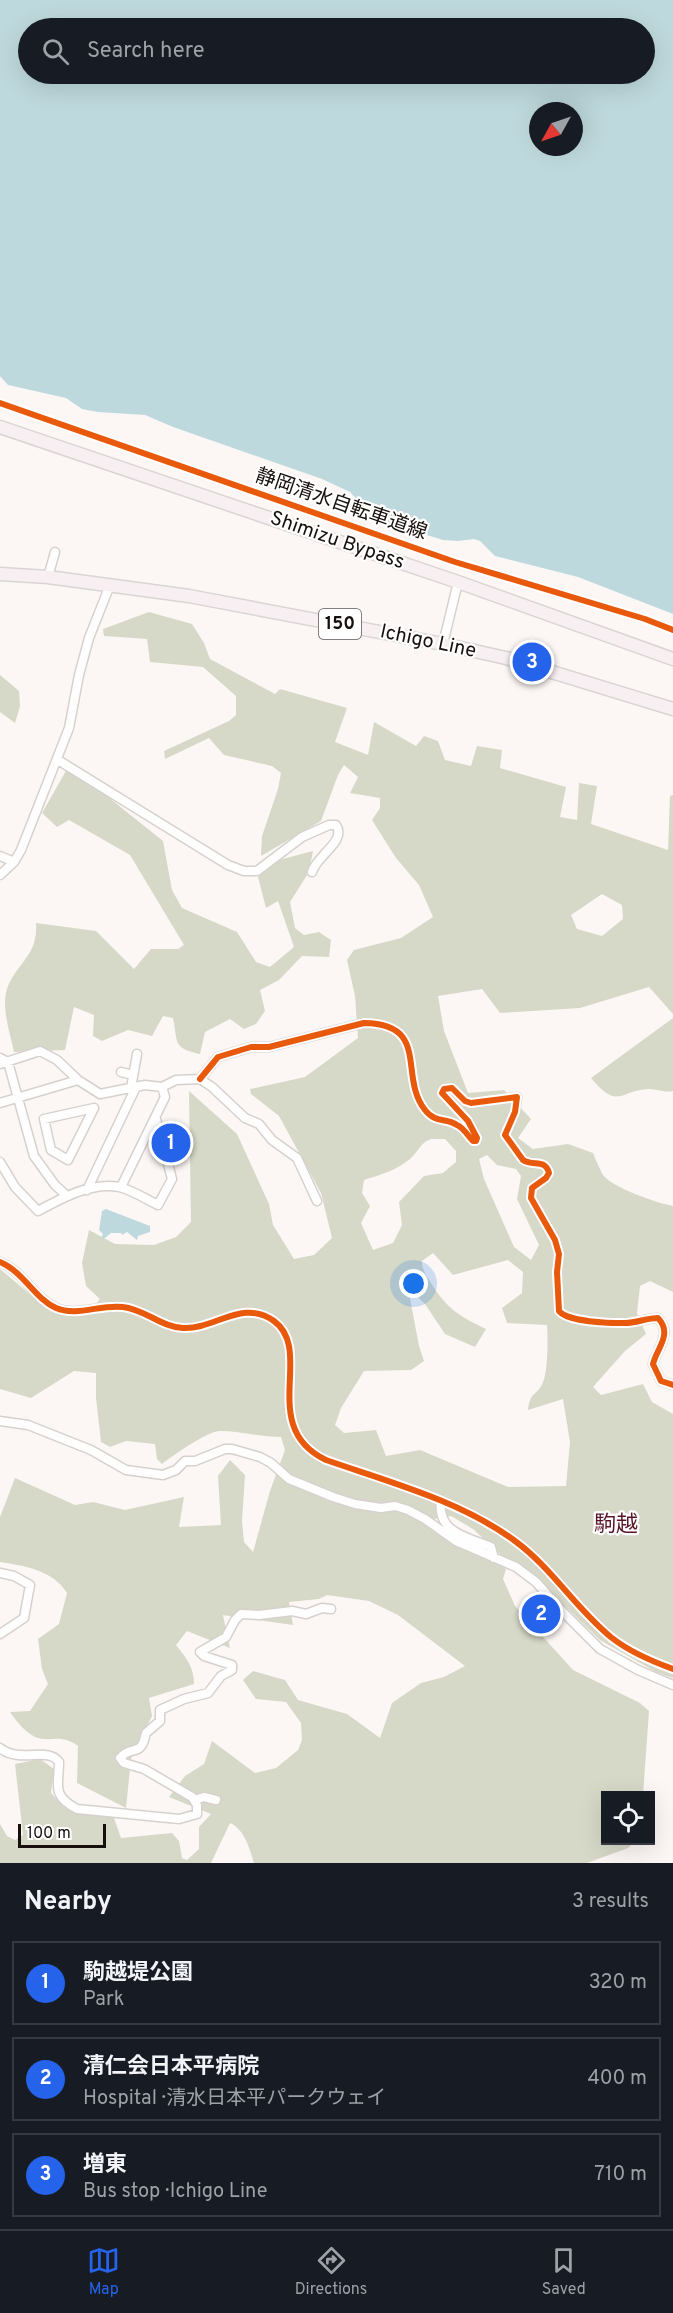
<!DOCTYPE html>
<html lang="en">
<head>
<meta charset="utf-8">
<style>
  body { margin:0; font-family:Overpass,"Noto Sans JP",sans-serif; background:#20242c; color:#f1f3f6 }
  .controls { position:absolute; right:18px; bottom:18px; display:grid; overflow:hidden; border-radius:0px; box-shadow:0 6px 24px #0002 }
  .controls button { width:54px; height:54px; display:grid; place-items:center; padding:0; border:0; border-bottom:2px solid #363941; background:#171b24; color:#f1f3f6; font:30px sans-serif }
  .compass { position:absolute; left:529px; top:102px; width:54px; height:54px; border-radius:50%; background:#171b24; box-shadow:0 6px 24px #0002; rotate:230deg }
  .scale { position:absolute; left:18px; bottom:15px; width:88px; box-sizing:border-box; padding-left:6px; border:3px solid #160f0c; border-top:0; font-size:16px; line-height:21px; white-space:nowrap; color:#160f0c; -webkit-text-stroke:4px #fff; paint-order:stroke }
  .you { position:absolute; left:414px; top:1284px; width:21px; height:21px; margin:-15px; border:4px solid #fff; border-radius:50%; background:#1a73e8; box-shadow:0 0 0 9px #1a73e833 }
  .badge { display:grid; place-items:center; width:39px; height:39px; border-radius:50%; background:#2563eb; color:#fff; font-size:20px; font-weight:700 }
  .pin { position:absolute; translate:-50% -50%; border:3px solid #fff; box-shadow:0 2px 6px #0006 }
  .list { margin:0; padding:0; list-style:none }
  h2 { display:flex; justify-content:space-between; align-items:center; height:78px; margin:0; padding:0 24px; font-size:26px }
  h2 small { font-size:20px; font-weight:400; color:#9ea1a6 }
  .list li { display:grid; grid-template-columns:39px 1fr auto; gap:18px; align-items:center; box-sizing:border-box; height:84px; margin:0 12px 12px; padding:0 12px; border:2px solid #363941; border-radius:0px }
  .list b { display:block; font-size:22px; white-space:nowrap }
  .list p { margin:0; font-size:20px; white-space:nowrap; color:#9ea1a6 }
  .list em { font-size:20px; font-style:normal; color:#9ea1a6 }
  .icon { flex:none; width:33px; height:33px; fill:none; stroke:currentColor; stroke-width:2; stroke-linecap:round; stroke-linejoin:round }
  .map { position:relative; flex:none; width:673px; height:1863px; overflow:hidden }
  .search { position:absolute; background:#171b24; box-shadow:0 6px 24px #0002; left:18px; right:18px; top:18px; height:66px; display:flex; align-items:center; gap:15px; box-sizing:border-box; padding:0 21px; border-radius:33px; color:#9ea1a6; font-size:22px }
  .sheet { height:366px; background:#171b24 }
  nav { display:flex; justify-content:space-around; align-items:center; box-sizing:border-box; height:84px; border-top:2px solid #363941; background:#171b24; font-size:16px; color:#9ea1a6 }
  nav a { display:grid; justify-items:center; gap:3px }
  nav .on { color:#2563eb }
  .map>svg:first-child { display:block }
</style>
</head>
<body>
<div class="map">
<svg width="673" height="1863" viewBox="0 0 673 1863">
  <rect width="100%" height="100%" fill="#fcf7f5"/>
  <path fill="#eaeddd" d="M160,1123H175L179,1163L171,1165Z"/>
  <path fill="#d6d9c7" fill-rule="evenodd" d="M149,612L192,624L204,643L210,659L275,694L280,689L347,708L335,742L368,755L374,722L416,746L424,736L438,741L445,760L471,766L477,746L502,750L500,768L566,787L560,817L577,820L579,783L597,786L591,824L668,850L670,796L673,795V1014L649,987L580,1008L500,1013L482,989L438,996L444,1031L468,1093L504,1090L531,1119L518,1138L533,1149L568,1144L593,1153C596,1160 599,1168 603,1175C613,1188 657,1203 673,1206V1292L650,1281L640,1286L637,1313L646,1334L625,1351L593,1387L601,1395L643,1384L652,1402L673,1414V1678L656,1672L600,1640L526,1568L502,1556L473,1529L451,1516L434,1519L432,1528L506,1569L503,1579L515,1606L573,1670L640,1703L649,1711L643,1795L606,1796V1840L635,1841L628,1848L587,1863H254C250,1849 244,1829 230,1823L211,1863H0V1824L7,1836L15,1840L23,1835L15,1764L40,1759L54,1769L51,1793L64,1807L114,1818L121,1838L172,1833L179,1841L182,1858L187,1860L199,1849V1827L211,1814L169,1797L185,1776L204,1764L212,1741L255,1773L276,1768L298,1750L302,1740L301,1723L286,1702L256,1699L243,1680L253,1671L285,1680L298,1700L347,1714L380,1738L392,1703L421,1683L444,1677L465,1666L398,1615L369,1601L327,1595L319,1599L289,1602L293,1625L223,1615L230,1648L187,1631L176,1645C187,1659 194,1667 194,1684L149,1698L152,1716L131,1759L126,1808L77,1783L78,1746C60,1733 50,1743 35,1737C25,1732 16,1721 10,1712L30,1711L48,1684L42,1669L38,1639L59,1624L67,1593C53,1570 25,1566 0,1562V1517L15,1478L75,1505L93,1502L125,1510L184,1497L179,1527L221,1525L218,1476L230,1460L245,1475L242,1521L244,1542L253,1552L270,1491L285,1450L281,1437C260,1437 239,1431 220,1431C208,1431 172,1456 162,1464L157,1459L155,1444L126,1441L110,1447L101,1442L96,1398V1373L74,1371L31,1398L0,1389V1269L51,1312L87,1315L100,1299L86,1286L82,1263L89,1230L115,1244L154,1245L176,1237L191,1222L189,1091L237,1134L269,1204L273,1225L294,1259L314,1255L332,1238L321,1193L279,1116L251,1094L250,1089L305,1077L358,1038L355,996L347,960L354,950L401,938L433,917L419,885L396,858L372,820L380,808V798L350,793L358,777L344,765L338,775L321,821L261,856L262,836L278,789L281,773L272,766L224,755L209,738L165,759L164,751L229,721L236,715V696L203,667L150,662L147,639L104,636L103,629ZM602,894L622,905L623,919L602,936L577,929L571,915ZM431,1139H445L456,1151V1162L443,1173L424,1176L399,1202L402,1225L393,1243L373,1250L361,1223L370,1206L362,1193L364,1180C380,1175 397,1170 410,1159C418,1152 420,1143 431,1139ZM487,1155L497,1165L516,1169L521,1176L517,1199L539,1245L531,1260L514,1247L484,1179L479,1159ZM433,1253L453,1275L508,1260L523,1272L522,1293L502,1308L507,1323L547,1325C548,1338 548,1371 543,1382C538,1396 530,1390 528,1410L563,1399L570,1442L566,1486L508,1487L420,1450L386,1456L376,1430L344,1433L335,1425L341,1408L364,1371L411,1370L424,1361L419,1346L408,1288L425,1304L445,1334L475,1347L486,1329C459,1316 447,1309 431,1283C426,1275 422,1270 422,1261Z
    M0,675L19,691L20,706L15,723L0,712Z
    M67,769L93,785L163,841L172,890L182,908L237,932L256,962L270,967L294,947L278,901L266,908L258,877L279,860L313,851L309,872L290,902L295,928L304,935L319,932L331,940L329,957L302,956L279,980L260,990L265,1011L256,1024L244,1029L230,1019L205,1032L200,1054C173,1048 178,1044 173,1018L163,1016L152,1036L128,1030L102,1041L93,1036L94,1015L74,1007L65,1050L14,1052C10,1032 0,1006 8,986C19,961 38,955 36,923L96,931L134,969L151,949H178L184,945L130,855L69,820L57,827L42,813Z
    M673,1018V1091C665,1093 658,1089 649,1089C619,1090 619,1111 591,1078Z"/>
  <path fill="#bed9dd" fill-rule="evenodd" d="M0,0H673V614L578,577L495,556L480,541L474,539L458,541L443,540L391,524L372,516L350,492L322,479L173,427L145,415L98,412L82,409L66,398L8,385L0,376ZM28,28H644V74H28ZM538,111H574V147H538Z
    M106,1209L150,1226V1232L138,1236L137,1240L127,1232L122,1235L121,1233H111L105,1238H101L103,1234L99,1230L102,1211Z"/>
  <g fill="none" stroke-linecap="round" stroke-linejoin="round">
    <g stroke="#d7d1ce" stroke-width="11">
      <path id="minor" d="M48,577L55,552
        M443,644L458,582
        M58,760L228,865L244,871H257L302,837L329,825H336C347,841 317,855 312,872
        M0,856L14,862
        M0,875L14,862L21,850L69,728L79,675L89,638L110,585
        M0,1058L8,1062L34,1156L55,1185L66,1195
        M0,1064L40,1051L57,1060L78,1080L100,1094L145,1085L162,1087L176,1080L200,1079L212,1087L245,1118L259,1124L272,1140L297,1158L317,1201
        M121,1072L133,1075
        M200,1079L218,1057L251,1047H269L364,1023C431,1024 398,1076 425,1110C436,1124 445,1117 457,1125C464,1128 468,1136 473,1141H476L477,1138L468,1121L442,1093L444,1089L452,1088L465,1101L471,1103L517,1097L515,1112L505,1135L523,1160C533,1167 545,1158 549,1173L546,1178L532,1188L531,1198L555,1240L559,1254L557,1272L559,1311C568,1322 610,1323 625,1323C636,1323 647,1318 658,1318C673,1334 657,1348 653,1364L661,1381L673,1385
        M131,1088L137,1054
        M0,1103L78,1080
        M94,1108L68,1160L51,1150L44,1119Z
        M0,1162L15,1187L38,1211C62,1198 91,1182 119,1187C132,1190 146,1199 158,1205L172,1179L156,1119
        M121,1187L165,1097L162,1087
        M87,1190L136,1087
        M0,1262C24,1272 34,1298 56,1308C77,1317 101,1304 123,1307C144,1309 161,1327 183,1328C214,1330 243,1298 274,1321C315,1351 257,1427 326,1460C389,1482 461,1501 515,1541C552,1568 576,1609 612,1638C630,1652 651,1661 673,1669
        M0,1421L28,1425L91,1450L126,1470L163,1475L176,1470L185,1461H195L225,1449H232L260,1457L271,1463L289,1479L333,1497L355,1504L381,1508L395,1506L408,1510L425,1519L456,1541L516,1567L536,1582L558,1607L600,1649L638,1670L673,1685
        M441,1501C437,1533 467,1537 491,1547L494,1558
        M0,1573L14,1576L30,1585L24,1618L0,1634
        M0,1748C20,1764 48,1746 59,1762C59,1786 51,1795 77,1809L179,1819L197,1814V1805L192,1797L144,1769L124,1763L120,1758C131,1744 141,1759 146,1733L160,1721V1710L184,1699L208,1693L221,1676L232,1670V1665L204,1656L200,1652L226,1637L235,1620L241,1614L259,1615L292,1611L306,1614L322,1608L331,1609
        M194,1800L204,1797L216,1800"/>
    </g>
    <g stroke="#d9d5d4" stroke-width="15">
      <path id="highway" d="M0,427L458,582L673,659
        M0,574L48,577L189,596L443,644L506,658L673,709"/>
    </g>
    <use href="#minor" stroke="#fffefe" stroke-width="8"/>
    <use href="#highway" stroke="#f8eff2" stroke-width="12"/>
    <g stroke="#fff" stroke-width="10">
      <path id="cycleway" d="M0,403L455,562L645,619L673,630
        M200,1079L218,1057L251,1047H269L364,1023C431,1024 398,1076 425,1110C436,1124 445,1117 457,1125C464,1128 468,1136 473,1141H476L477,1138L468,1121L442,1093L444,1089L452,1088L465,1101L471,1103L517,1097L515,1112L505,1135L523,1160C533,1167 545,1158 549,1173L546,1178L532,1188L531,1198L555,1240L559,1254L557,1272L559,1311C568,1322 610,1323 625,1323C636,1323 647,1318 658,1318C673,1334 657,1348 653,1364L661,1381L673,1385
        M0,1262C24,1272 34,1298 56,1308C77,1317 101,1304 123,1307C144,1309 161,1327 183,1328C214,1330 243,1298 274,1321C315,1351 257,1427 326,1460C389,1482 461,1501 515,1541C552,1568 576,1609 612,1638C630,1652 651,1661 673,1669"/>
    </g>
    <use href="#cycleway" stroke="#e8590c" stroke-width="6"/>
  </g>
  <g text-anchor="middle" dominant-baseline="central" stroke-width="4.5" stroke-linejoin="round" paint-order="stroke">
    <rect fill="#fff" stroke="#5c5755" stroke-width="1.5" x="319" y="609" width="42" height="30" rx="4.5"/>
    <g font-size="18" font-weight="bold" fill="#160f0c">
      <text x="340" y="624">150</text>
    </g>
    <g font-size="20" fill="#160f0c" stroke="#fff">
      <text transform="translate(341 505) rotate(19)">静岡清水自転車道線</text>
      <text transform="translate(337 541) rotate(19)">Shimizu Bypass</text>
      <text transform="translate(428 642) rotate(12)">Ichigo Line</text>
    </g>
    <g font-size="22" fill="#591528" stroke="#fff">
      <text x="616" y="1525">駒越</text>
    </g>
  </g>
</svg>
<div class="controls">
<button><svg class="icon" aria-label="locate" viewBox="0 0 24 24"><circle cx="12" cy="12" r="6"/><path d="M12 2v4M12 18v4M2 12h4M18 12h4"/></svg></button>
</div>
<svg class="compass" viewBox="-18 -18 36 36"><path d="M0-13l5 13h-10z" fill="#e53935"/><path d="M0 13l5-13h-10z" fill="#9ea1a6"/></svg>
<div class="scale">100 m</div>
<div class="you"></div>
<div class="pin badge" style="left:171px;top:1143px">1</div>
<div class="pin badge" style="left:541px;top:1614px">2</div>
<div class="pin badge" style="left:532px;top:662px">3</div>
<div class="search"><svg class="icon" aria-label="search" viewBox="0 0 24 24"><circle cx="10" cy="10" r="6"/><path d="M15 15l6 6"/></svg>Search here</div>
</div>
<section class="sheet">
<h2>Nearby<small>3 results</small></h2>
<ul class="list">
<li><span class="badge">1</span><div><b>駒越堤公園</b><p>Park</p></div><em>320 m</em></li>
<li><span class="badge">2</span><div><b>清仁会日本平病院</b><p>Hospital · 清水日本平パークウェイ</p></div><em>400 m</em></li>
<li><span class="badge">3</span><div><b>増東</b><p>Bus stop · Ichigo Line</p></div><em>710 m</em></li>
</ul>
</section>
<nav>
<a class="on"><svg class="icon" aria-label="map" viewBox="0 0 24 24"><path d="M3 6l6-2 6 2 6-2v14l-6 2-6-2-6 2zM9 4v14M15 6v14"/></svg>Map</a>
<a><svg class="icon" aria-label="directions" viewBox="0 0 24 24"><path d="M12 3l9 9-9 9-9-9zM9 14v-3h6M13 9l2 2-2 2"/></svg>Directions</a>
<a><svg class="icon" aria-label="saved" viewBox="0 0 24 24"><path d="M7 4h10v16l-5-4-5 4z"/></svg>Saved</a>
</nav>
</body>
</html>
